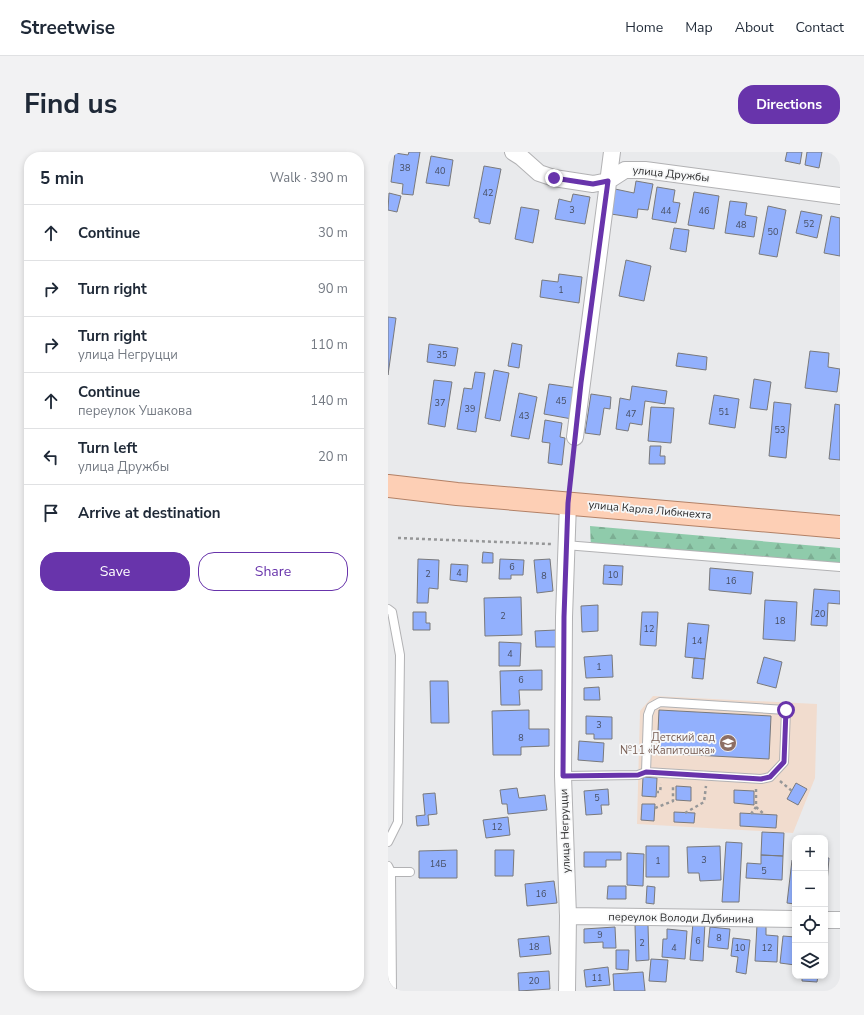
<!DOCTYPE html>
<html lang="en">
<head>
<meta charset="utf-8">
<style>
  body { margin:0; font-family:"Nunito Sans",sans-serif; background:#f2f2f3; color:#1f2937 }
  .controls { position:absolute; right:12px; bottom:12px; display:grid; overflow:hidden; border-radius:8px; box-shadow:0 2px 6px #0003 }
  .controls button { width:36px; height:36px; display:grid; place-items:center; padding:0; border:0; border-bottom:1px solid #e0e1e3; background:#fff; color:#1f2937; font:20px sans-serif }
  .stop { position:absolute; width:12px; height:12px; margin:-9px; border:3px solid #6834ab; border-radius:50%; background:#fff }
  .stop.end { background:#6834ab; border-color:#fff; box-shadow:0 1px 4px #0008 }
  .list { margin:0; padding:0; list-style:none }
  h2 { display:flex; justify-content:space-between; align-items:center; height:52px; margin:0; padding:0 16px; font-size:17px }
  h2 small { font-size:13px; font-weight:400; color:#747a83 }
  .list li { display:grid; grid-template-columns:26px 1fr auto; gap:12px; align-items:center; box-sizing:border-box; height:56px; padding:0 16px; border-top:1px solid #e0e1e3 }
  .list b { display:block; font-size:15px; white-space:nowrap }
  .list p { margin:0; font-size:13px; white-space:nowrap; color:#747a83 }
  .list em { font-size:13px; font-style:normal; color:#747a83 }
  .actions { display:flex; gap:8px; padding:12px 16px }
  .actions a { flex:1; padding:9px 0; border:1px solid #6834ab; border-radius:16px; text-align:center; font-size:14px; color:#6834ab }
  .actions .main { background:#6834ab; color:#fff }
  .icon { flex:none; width:22px; height:22px; fill:none; stroke:currentColor; stroke-width:2; stroke-linecap:round; stroke-linejoin:round }
  .map { position:relative; flex:none; width:452px; height:839px; overflow:hidden; border-radius:16px }
  header { display:flex; align-items:center; gap:24px; box-sizing:border-box; height:56px; padding:0 20px; background:#fff; border-bottom:1px solid #e0e1e3 }
  header strong { font-size:19px }
  nav { display:flex; gap:22px; margin-inline-start:auto; font-size:14px }
  .intro { display:flex; align-items:center; justify-content:space-between; box-sizing:border-box; height:96px; padding:0 24px }
  h1 { margin:0; font-size:28px }
  .button { padding:10px 18px; border-radius:16px; background:#6834ab; color:#fff; font-size:14px; font-weight:700 }
  main { display:flex; gap:24px; padding:0 24px }
  aside { flex:1; background:#fff; border-radius:16px; box-shadow:0 2px 6px #0003 }
  .map>svg:first-child { display:block }
</style>
</head>
<body>
<header>
<strong>Streetwise</strong>
<nav><a>Home</a><a>Map</a><a>About</a><a>Contact</a></nav>
</header>
<div class="intro"><h1>Find us</h1><a class="button">Directions</a></div>
<main>
<aside>
<h2>5 min<small>Walk · 390 m</small></h2>
<ul class="list">
<li><svg class="icon" aria-label="ahead" viewBox="0 0 24 24"><path d="M12 20V5M6 11l6-6 6 6"/></svg><div><b>Continue</b></div><em>30 m</em></li>
<li><svg class="icon" aria-label="right" viewBox="0 0 24 24"><path d="M7 20v-9h11M14 6l5 5-5 5"/></svg><div><b>Turn right</b></div><em>90 m</em></li>
<li><svg class="icon" aria-label="right" viewBox="0 0 24 24"><path d="M7 20v-9h11M14 6l5 5-5 5"/></svg><div><b>Turn right</b><p>улица Негруцци</p></div><em>110 m</em></li>
<li><svg class="icon" aria-label="ahead" viewBox="0 0 24 24"><path d="M12 20V5M6 11l6-6 6 6"/></svg><div><b>Continue</b><p>переулок Ушакова</p></div><em>140 m</em></li>
<li><svg class="icon" aria-label="left" viewBox="0 0 24 24"><path d="M17 20v-9H6M10 6l-5 5 5 5"/></svg><div><b>Turn left</b><p>улица Дружбы</p></div><em>20 m</em></li>
<li><svg class="icon" aria-label="arrive" viewBox="0 0 24 24"><path d="M6 21V4h12l-3 4 3 4H6"/></svg><div><b>Arrive at destination</b></div></li>
</ul>
<div class="actions"><a class="main">Save</a><a>Share</a></div>
</aside>
<div class="map">
<svg width="452" height="839" viewBox="0 0 452 839">
  <defs>
    <pattern id="forest-firs" width="22" height="20" patternUnits="userSpaceOnUse"><rect width="22" height="20" fill="#8fcbab"/><path d="M5 1l3.5 6h-7zM16 11l3.5 6h-7z" fill="#7cae93"/></pattern>
  </defs>
  <rect width="100%" height="100%" fill="#e9eaec"/>
  <path fill="#f1dcce" d="M265,544L429,552L427,626L405,681L249,672L252,559Z"/>
  <path fill="url(#forest-firs)" d="M202,374L452,396V415L203,396Z"/>
  <path fill="#92b0fd" stroke="#79797b" d="M21,0H32L25,43L14,42L15,32L3,30L7,1L20,3Z
    M399,0H414L412,12L397,9Z
    M419,0H434L431,16L417,13Z
    M43,4L65,8L61,34L38,31Z
    M96,14L113,17L102,72L91,70V67L86,66Z
    M248,29L265,32L260,58L250,57L249,66L223,62L227,37L246,41Z
    M269,35L287,38L285,50L292,51L288,71L264,67Z
    M306,40L331,44L326,77L300,73Z
    M1,41L13,44L9,60L0,58Z
    M185,42L202,45L197,72L167,67L171,47L183,50Z
    M342,49L359,51L357,63L369,65L366,85L337,81Z
    M380,54L398,58L389,105L371,102Z
    M133,55L151,58L145,91L127,87Z
    M413,59L434,63L429,86L408,81Z
    M443,64L452,66V104L436,101Z
    M286,76L301,78L298,100L282,97Z
    M238,108L263,114L256,149L231,144Z
    M171,122L194,125L191,151L152,145L154,128L170,130Z
    M0,165L8,166L0,223Z
    M124,191L134,193L131,216L120,214Z
    M41,192L70,196L67,214L39,210Z
    M422,199L441,201L440,215L452,217L449,240L417,236Z
    M290,201L319,205L318,218L288,214Z
    M106,218L121,221L112,269L97,266Z
    M87,220L97,221L88,280L69,277L76,236L84,237Z
    M366,227L383,230L379,258L362,256Z
    M46,228L64,230L57,275L40,272Z
    M161,232L189,236L184,267L156,262Z
    M244,234L279,239L277,252L257,249L254,273L242,271L240,279L228,277L232,246L242,248Z
    M131,241L149,245L141,287L123,284Z
    M203,242L223,245L222,257L216,256L212,283L197,281Z
    M326,243L351,247L347,276L321,272Z
    M386,250L403,252L398,306L381,304Z
    M447,252L452,253V308L441,307Z
    M263,255L286,256L283,291L260,289Z
    M157,268L174,271L172,285L177,286L174,313L160,311L162,291L154,290Z
    M262,294H273L272,304H277V312H261Z
    M95,400L105,401V411H94Z
    M30,407L51,408L50,437L41,436L40,451H29Z
    M112,407L136,408L135,423H123V427H111Z
    M162,407L165,439L149,441L146,408Z
    M63,412L80,413L79,430L62,428Z
    M216,413L235,414L234,433L215,432Z
    M322,416L365,420L363,442L321,438Z
    M426,437L452,439V452L440,451L439,474L423,473Z
    M133,445L134,483L97,484L96,446Z
    M377,448L409,450L407,489L375,487Z
    M210,453V479L194,480L193,454Z
    M25,460H38V471H42V478H25Z
    M254,460H270L268,494L252,493Z
    M300,471L321,473L317,507L297,505Z
    M168,478L169,495H148L147,479Z
    M111,490L133,491L132,514H111Z
    M224,503L225,525L198,526L196,505Z
    M376,505L394,510L388,536L369,531Z
    M306,506L317,507L315,527L304,526Z
    M154,518V538H131L132,553H113L112,519Z
    M42,529H60L61,571H43Z
    M211,535L212,548H196V536Z
    M141,558V577H161V594L133,595V603H105L104,559Z
    M271,558L383,564L381,607L269,601Z
    M198,564L224,565V587H206V582H198Z
    M191,589L216,591L215,610L190,608Z
    M255,625L269,626L268,645L254,644Z
    M408,631L419,637L410,653L399,647Z
    M288,634L303,635V649L288,648Z
    M129,636L131,646L157,643L159,658L120,662L119,652H114L112,638Z
    M220,637L221,653H213L214,662L198,663L196,639Z
    M346,638L366,639V653L346,651Z
    M47,641L49,662L40,663L41,673L29,674L28,664L37,663L35,642Z
    M254,652H267L266,669L253,668Z
    M286,660L307,661L306,671L286,670Z
    M352,661L389,663L388,676L352,674Z
    M120,665L122,683L98,686L95,668Z
    M374,680L396,681L395,704L373,703Z
    M338,690L354,691L351,750H334Z
    M258,694H281V725H258Z
    M332,694L333,728L312,729L311,721H300L299,695Z
    M69,698V726H31V699Z
    M107,698H126L125,724H107Z
    M196,700H233V708H218V715H196Z
    M239,701L256,702L255,734L239,733Z
    M373,703L395,704L394,728L358,726L359,711L373,712Z
    M437,706H441L439,731H437Z
    M404,708L407,709V752L399,751Z
    M166,729L169,751L139,754L137,732Z
    M220,734H238V747H219Z
    M259,734L267,735L266,752L258,751Z
    M305,770H317L315,809L302,808Z
    M247,773H260L261,808L248,809Z
    M369,773H378V783L390,784L389,810L367,809Z
    M227,775L228,796H215V790L196,791V777Z
    M322,775L342,777L340,797L320,795Z
    M279,777L299,779L297,807L274,805L275,787H279Z
    M161,784L163,802L132,805L130,787Z
    M395,784L407,785V813L392,811Z
    M345,786L362,788L358,822L348,820L350,805L343,804Z
    M228,798H241L240,818L228,817Z
    M263,807L280,808L278,830L261,829Z
    M220,815L222,833L198,835L196,818Z
    M161,819L162,837L131,839L130,821Z
    M255,820L257,839H226L225,822Z
    M414,824H430L429,830L414,829Z"/>
  <g fill="none" stroke-linecap="round" stroke-linejoin="round">
    <g stroke="#b2b2b4" stroke-width="10">
      <path id="service" d="M177,393L452,415
        M0,457L4,460L12,503L10,670L0,690
        M175,624L250,623L258,620L373,627L382,625L396,610L398,558L272,550L263,555L260,563L258,620
        M0,714L3,720H22
        M3,720L4,839"/>
    </g>
    <g stroke="#b2b2b4" stroke-width="18">
      <path id="minor" d="M125,0L133,5L151,21L166,26L205,32L220,29L237,18H257L452,44
        M187,285L224,0
        M180,764L407,767
        M437,768H452
        M179,839L180,764L175,624L176,465L180,351"/>
    </g>
    <g stroke="#b38166" stroke-width="24">
      <path id="primary" d="M0,334L69,342L452,375"/>
    </g>
    <path stroke="#969798" stroke-width="2.5" stroke-dasharray="3 3" stroke-linecap="butt" d="M182,334L186,299
      M10,386L163,392
      M392,629L404,639
      M368,637V655L377,663
      M268,640H272L273,632
      M267,656L285,649V633
      M297,661L316,650L318,634
      M363,662L368,655"/>
    <use href="#service" stroke="#fff" stroke-width="8"/>
    <use href="#minor" stroke="#fff" stroke-width="16"/>
    <use href="#primary" stroke="#fdcfb5" stroke-width="22"/>
  </g>
  <g fill="none" stroke-linecap="round" stroke-linejoin="round">
    <path stroke="#6834ab" stroke-width="5" d="M166,26L205,32L220,29L193,231L180,351L176,465L175,624L250,623L258,620L373,627L382,625L396,610L398,558"/>
  </g>
  <defs>
    <g id="school-disc" transform="scale(0.9)"><circle r="9.5" fill="#8d6e63" stroke="#f7f8f9"/><path d="M0-5L7-2L0 1L-7-2ZM-4 1L0 2.5L4 1V4Q0 6-4 4Z" fill="#fff"/></g>
  </defs>
  <g fill-rule="evenodd">
    <use href="#school-disc" x="340" y="591"/>
  </g>
  <g text-anchor="middle" dominant-baseline="central" stroke-width="3.5" stroke-linejoin="round" paint-order="stroke">
    <g font-size="9" fill="#464d61">
      <text x="17" y="16">38</text>
      <text x="52" y="19">40</text>
      <text x="100" y="41">42</text>
      <text x="184" y="58">3</text>
      <text x="278" y="59">44</text>
      <text x="316" y="59">46</text>
      <text x="421" y="72">52</text>
      <text x="353" y="73">48</text>
      <text x="385" y="80">50</text>
      <text x="173" y="138">1</text>
      <text x="54" y="203">35</text>
      <text x="173" y="249">45</text>
      <text x="52" y="251">37</text>
      <text x="82" y="257">39</text>
      <text x="336" y="260">51</text>
      <text x="243" y="262">47</text>
      <text x="136" y="264">43</text>
      <text x="392" y="278">53</text>
      <text x="124" y="415">6</text>
      <text x="71" y="421">4</text>
      <text x="40" y="422">2</text>
      <text x="225" y="423">10</text>
      <text x="156" y="424">8</text>
      <text x="343" y="429">16</text>
      <text x="432" y="462">20</text>
      <text x="115" y="464">2</text>
      <text x="392" y="469">18</text>
      <text x="261" y="477">12</text>
      <text x="309" y="489">14</text>
      <text x="122" y="502">4</text>
      <text x="211" y="515">1</text>
      <text x="133" y="528">6</text>
      <text x="211" y="573">3</text>
      <text x="133" y="586">8</text>
      <text x="209" y="646">5</text>
      <text x="109" y="675">12</text>
      <text x="316" y="708">3</text>
      <text x="270" y="709">1</text>
      <text x="50" y="712">14Б</text>
      <text x="376" y="719">5</text>
      <text x="153" y="742">16</text>
      <text x="212" y="783">9</text>
      <text x="331" y="786">8</text>
      <text x="310" y="789">6</text>
      <text x="254" y="791">2</text>
      <text x="146" y="795">18</text>
      <text x="286" y="796">4</text>
      <text x="352" y="796">10</text>
      <text x="379" y="796">12</text>
      <text x="209" y="826">11</text>
      <text x="146" y="829">20</text>
    </g>
    <g font-size="11" fill="#2c2c2d" stroke="#f7f8f9">
      <text transform="translate(283 22) rotate(6)">улица Дружбы</text>
      <text transform="translate(262 358) rotate(5)">улица Карла Либкнехта</text>
      <text transform="translate(177 679) rotate(-92)">улица Негруцци</text>
      <text transform="translate(293 766) rotate(1)">переулок Володи Дубинина</text>
    </g>
    <g font-size="11" fill="#785e54" stroke="#f7f8f9" text-anchor="end">
      <text x="327" y="585">Детский сад<tspan x="327" dy="13">№11 «Капитошка»</tspan></text>
    </g>
  </g>
</svg>
<div class="controls">
<button>+</button>
<button>−</button>
<button><svg class="icon" aria-label="locate" viewBox="0 0 24 24"><circle cx="12" cy="12" r="6"/><path d="M12 2v4M12 18v4M2 12h4M18 12h4"/></svg></button>
<button><svg class="icon" aria-label="layers" viewBox="0 0 24 24"><path d="M12 4l9 5-9 5-9-5zM3 14l9 5 9-5"/></svg></button>
</div>
<div class="stop" style="left:398px;top:558px"></div>
<div class="stop end" style="left:166px;top:26px"></div>
</div>
</main>
</body>
</html>
